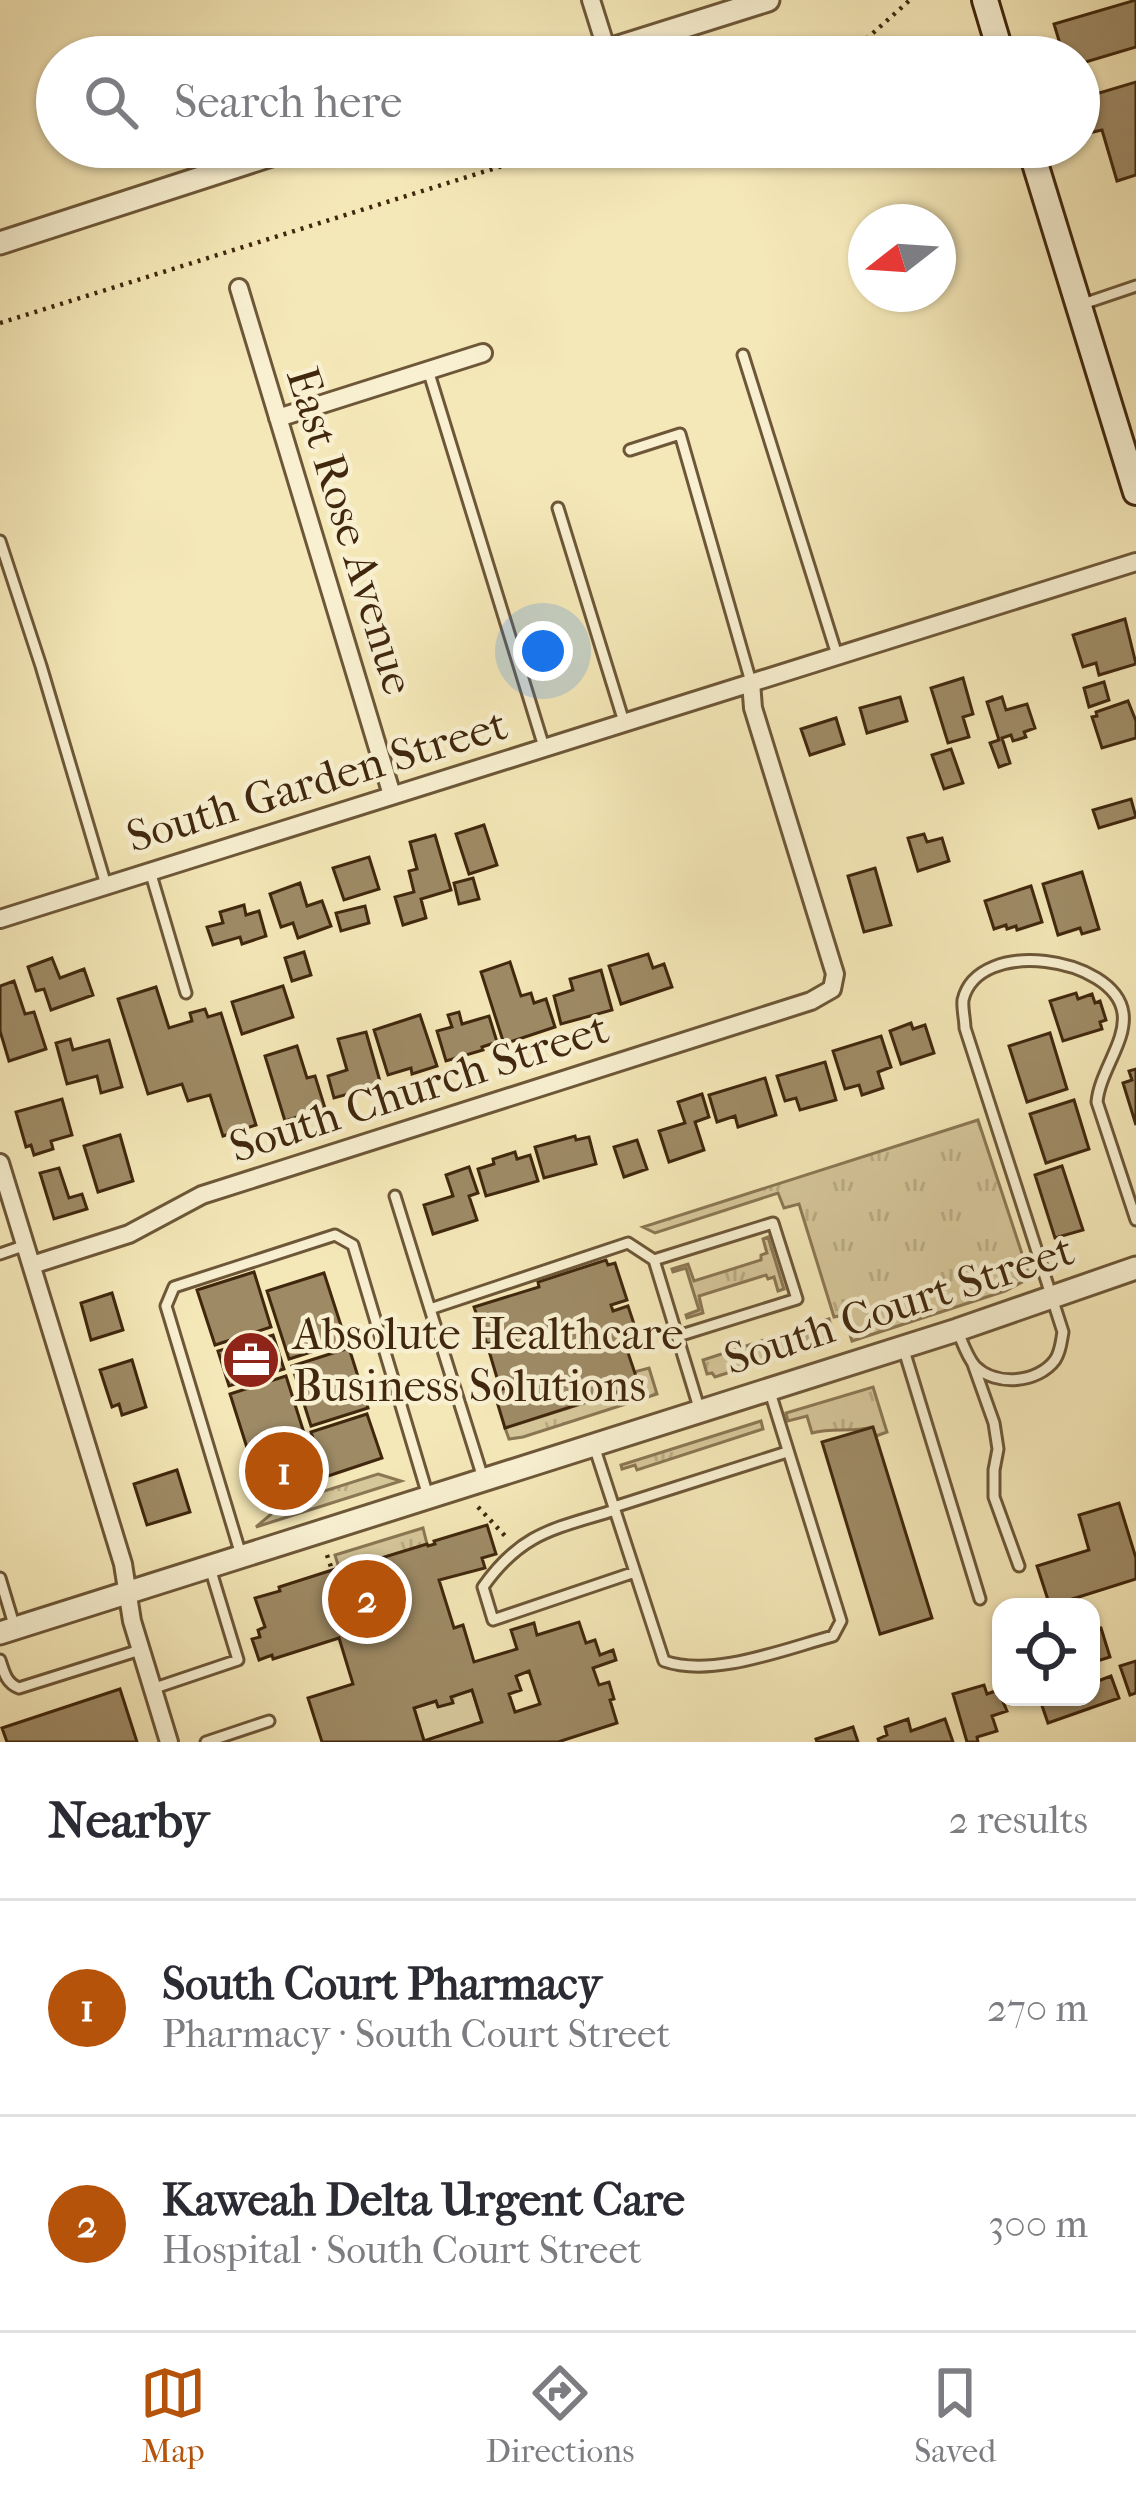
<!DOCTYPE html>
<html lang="en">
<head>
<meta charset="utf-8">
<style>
  body { margin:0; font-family:"IM FELL French Canon",serif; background:#f7f7f7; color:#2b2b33 }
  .controls { position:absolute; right:36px; bottom:36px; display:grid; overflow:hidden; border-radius:24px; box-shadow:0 3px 9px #0004 }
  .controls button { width:108px; height:108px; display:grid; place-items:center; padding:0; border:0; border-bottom:3px solid #e1e1e2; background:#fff; color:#2b2b33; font:60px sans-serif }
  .compass { position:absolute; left:848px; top:204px; width:108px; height:108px; border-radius:50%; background:#fff; box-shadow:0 3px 9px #0004; rotate:253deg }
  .you { position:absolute; left:543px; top:651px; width:42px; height:42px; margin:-30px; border:9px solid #fff; border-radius:50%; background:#1a73e8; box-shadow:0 0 0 18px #1a73e833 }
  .badge { display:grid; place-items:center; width:78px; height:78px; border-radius:50%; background:#b45309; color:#fff; font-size:39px; font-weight:700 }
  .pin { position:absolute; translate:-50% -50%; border:6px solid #fff; box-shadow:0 3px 12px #0006 }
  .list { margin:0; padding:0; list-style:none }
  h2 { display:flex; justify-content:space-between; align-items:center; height:156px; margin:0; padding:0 48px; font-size:51px }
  h2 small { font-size:39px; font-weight:400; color:#7c7c81 }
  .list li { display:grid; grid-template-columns:78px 1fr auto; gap:36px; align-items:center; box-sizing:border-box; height:216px; padding:0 48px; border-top:3px solid #e1e1e2 }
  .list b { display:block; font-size:45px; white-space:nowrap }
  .list p { margin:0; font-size:39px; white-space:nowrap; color:#7c7c81 }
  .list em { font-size:39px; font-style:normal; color:#7c7c81 }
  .icon { flex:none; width:66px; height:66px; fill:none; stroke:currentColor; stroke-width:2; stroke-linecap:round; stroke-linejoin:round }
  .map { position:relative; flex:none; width:1136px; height:1742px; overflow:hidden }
  .search { position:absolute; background:#fff; box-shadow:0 3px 9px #0004; left:36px; right:36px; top:36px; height:132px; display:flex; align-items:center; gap:30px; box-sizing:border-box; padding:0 42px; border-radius:66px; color:#7c7c81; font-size:45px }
  .sheet { height:588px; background:#fff }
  nav { display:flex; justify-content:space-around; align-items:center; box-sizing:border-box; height:168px; border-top:3px solid #e1e1e2; background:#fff; font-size:33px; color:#7c7c81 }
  nav a { display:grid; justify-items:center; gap:6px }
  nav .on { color:#b45309 }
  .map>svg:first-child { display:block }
</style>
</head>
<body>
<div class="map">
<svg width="1136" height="1742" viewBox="0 0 1136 1742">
  <defs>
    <pattern id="grass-tufts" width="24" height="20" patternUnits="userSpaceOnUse" patternTransform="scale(3)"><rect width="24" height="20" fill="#d6c79b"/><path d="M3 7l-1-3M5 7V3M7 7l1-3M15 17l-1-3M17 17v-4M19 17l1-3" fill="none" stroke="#b9ab84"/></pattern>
  </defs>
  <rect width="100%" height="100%" fill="#f5e8b8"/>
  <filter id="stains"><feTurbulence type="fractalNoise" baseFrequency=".00167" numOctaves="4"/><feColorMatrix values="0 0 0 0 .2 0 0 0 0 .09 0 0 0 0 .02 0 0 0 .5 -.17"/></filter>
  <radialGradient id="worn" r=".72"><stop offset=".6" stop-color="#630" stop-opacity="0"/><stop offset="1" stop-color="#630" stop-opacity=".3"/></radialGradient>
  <path fill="url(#grass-tufts)" stroke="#8b7754" stroke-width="3" d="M978,1120L1030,1278L1005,1291L852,1341L844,1315L834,1317L799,1204L784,1208L778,1193L655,1233L643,1227Z
    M768,1237L784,1289L778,1291L774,1277L768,1279L766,1275L699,1296L703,1313L687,1318L686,1315L699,1310L686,1268L673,1272L672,1269L688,1264L694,1281L761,1260V1255L767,1253L763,1239Z
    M829,1319L835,1338L715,1377L712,1373L707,1374L703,1360Z
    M649,1368L657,1394L523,1437L509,1439L505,1428L638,1386L634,1372Z
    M873,1387L887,1432L876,1436L872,1427C852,1433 833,1427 812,1433L807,1416L788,1421L786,1413Z
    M761,1421L763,1429L637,1470L635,1465L622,1469L621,1465Z
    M378,1474L401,1481L256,1527L283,1504Z
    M423,1528L427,1544L349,1568H339L335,1555Z
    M472,1690L482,1722L424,1741L414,1708Z"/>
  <path fill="#9e8b66" stroke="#40270d" stroke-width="3" fill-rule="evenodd" d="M1136,0V47L1079,64V57H1064L1054,24Z
    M1136,82V175L1117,181L1102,130L1089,133L1079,99Z
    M1125,619L1136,664L1099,675L1096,663L1083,667L1073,635Z
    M963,678L973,714L963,717L969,737L948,743L931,688Z
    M1104,682L1109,700L1089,707L1084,688Z
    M900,697L907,721L867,733L860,708Z
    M1002,697L1006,710L1027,704L1035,728L1024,732L1026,737L1013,741L1011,735L1002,738L1010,763L999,767L990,743L999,740L987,702Z
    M1128,701L1136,721V738L1102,748L1092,717L1097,716L1096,712Z
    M836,718L844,744L810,755L801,729Z
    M951,749L963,783L944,789L932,755Z
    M1131,799L1136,817L1099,828L1093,810Z
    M484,825L497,865L469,874L456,834Z
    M924,834L927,842L942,838L949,861L918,871L908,838Z
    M435,835L451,890L421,899L426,918L403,925L395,897L414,892L409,871L417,869L410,842Z
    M369,857L379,889L344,900L333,868Z
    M875,868L891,925L864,932L848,876Z
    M1082,872L1099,929L1082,934L1080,928L1058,935L1043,884Z
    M473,878L479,899L459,904L454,883Z
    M300,883L307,906L322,901L331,926L298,938L293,923L281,927L270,894Z
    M1031,886L1042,922L1017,930L1016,926L1007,929L1006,925L994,929L985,901Z
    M244,905L246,915L259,911L266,936L242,944L240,937L213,945L207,927L223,923L220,912Z
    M365,906L369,923L341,931L336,913Z
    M304,952L311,975L292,981L285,958Z
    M648,954L653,968L664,964L672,987L621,1004L609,966Z
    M52,958L60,978L84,969L93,995L51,1010L44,989L36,991L28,967Z
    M510,962L521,996L531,993L534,1003L546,999L555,1027L504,1044L481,972Z
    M601,970L612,1010L561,1024L554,996L573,990L570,979Z
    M14,981L25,1014L34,1012L46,1049L9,1061L0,1031V986Z
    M283,986L293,1017L242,1034L232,1002Z
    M156,987L169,1028L192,1021L190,1013L205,1009L208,1017L221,1013L256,1125L223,1136L210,1095L188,1101L182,1084L148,1094L118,999Z
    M1076,993L1078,999L1092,994L1095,1003L1100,1001L1106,1020L1100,1022L1102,1029L1063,1041L1050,1001Z
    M459,1012L462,1024L489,1016L497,1042L482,1047L483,1050L446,1061L437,1031L452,1027L448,1015Z
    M420,1015L437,1066L412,1074L411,1068L388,1075L374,1030Z
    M911,1023L913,1029L925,1025L934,1053L901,1064L890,1031Z
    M366,1032L381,1085L334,1098L328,1076L347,1070L338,1039Z
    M1050,1033L1067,1089L1027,1102L1009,1046Z
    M881,1036L891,1067L878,1072L883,1088L862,1095L859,1085L845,1089L833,1051Z
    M70,1039L73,1050L109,1040L122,1087L101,1093L97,1076L67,1084L56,1043Z
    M297,1046L307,1078L315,1076L325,1108L285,1121L265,1056Z
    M825,1062L836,1100L800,1110L796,1098L785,1101L777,1076Z
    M1136,1069V1125L1123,1083L1132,1080L1129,1071Z
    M765,1078L776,1115L738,1127L735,1116L717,1122L709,1095Z
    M702,1094L709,1117L695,1122L704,1150L669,1162L659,1131L685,1123L678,1102Z
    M62,1099L72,1135L51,1141L53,1149L34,1155L31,1145L26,1147L16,1112Z
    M1074,1100L1089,1149L1046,1163L1030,1114Z
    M120,1135L133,1181L98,1192L84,1146Z
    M575,1136L576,1140L589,1137L596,1164L544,1178L535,1147Z
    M637,1140L647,1169L624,1177L614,1147Z
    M515,1152L517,1159L530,1155L538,1181L486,1196L478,1169L494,1164L493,1159Z
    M1062,1166L1083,1230L1055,1238L1035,1175Z
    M469,1167L478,1193L469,1196L477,1220L433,1234L424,1205L453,1196L446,1175Z
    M59,1168L69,1198L82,1194L87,1209L54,1219L40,1173Z
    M606,1260L608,1265L615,1263L627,1300L611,1305L613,1311L628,1306L640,1342L626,1347L639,1385L505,1428L494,1392L529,1380L500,1388L489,1351L516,1342L514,1336L487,1344L474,1307L539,1287L538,1282Z
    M254,1272L271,1327L215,1345L197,1290Z
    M324,1273L346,1341L289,1359L267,1291Z
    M112,1293L123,1330L91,1340L81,1303Z
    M273,1335L284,1369L229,1386L218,1351Z
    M349,1348L368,1408L311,1426L292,1366Z
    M132,1360L146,1407L122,1415L119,1404L112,1407L100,1370Z
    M286,1376L305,1436L249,1454L230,1394Z
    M367,1414L382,1458L325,1477L311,1432Z
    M873,1427L932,1618L880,1634L822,1442Z
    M306,1446L316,1480L261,1497L251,1462Z
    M177,1470L190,1512L147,1525L134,1484Z
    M1119,1503L1136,1558V1579L1050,1606L1037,1566L1089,1550L1079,1515Z
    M487,1525L496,1554L482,1558L485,1568L439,1580L454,1628L463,1625L474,1662L517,1649L511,1630L534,1623L537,1635L579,1622L586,1643L595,1640L600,1655L613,1650L616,1660L593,1668L599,1685L609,1682L614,1699L610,1700L617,1723L558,1742H322L308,1698L353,1684L339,1638L273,1659L272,1655L259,1660L252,1639L260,1637L258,1630L265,1627L255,1598L280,1591L279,1587L348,1565L349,1568L427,1544L428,1546L435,1544L434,1541ZM529,1671L540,1704L515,1712L509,1694L521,1690L516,1676ZM472,1690L482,1722L424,1741L414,1708L436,1701L438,1707L453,1703L451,1697Z
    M1101,1628L1110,1657L1091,1663V1630Z
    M1136,1661V1693L1130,1695L1120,1666Z
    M1094,1671L1098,1681L1111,1676L1119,1698L1048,1723L1039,1697H1091V1672Z
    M984,1685L987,1694L1001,1689V1697L1007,1711L992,1716L997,1731L977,1737L978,1742H967L953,1694Z
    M120,1689L137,1742H7L2,1728Z
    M908,1719L911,1731L945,1719L953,1742H879L878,1739L887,1735L885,1727Z
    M853,1727L858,1742H817L816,1739Z"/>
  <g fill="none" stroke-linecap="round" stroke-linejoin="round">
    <g stroke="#6d5738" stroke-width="15">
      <path id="service" d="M1080,305L1136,286
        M743,355L837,655
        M428,370L544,747
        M630,450L680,434L751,682
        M558,508L624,722
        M0,541L41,666L106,885
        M150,871L186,993
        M395,1196L430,1309
        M0,1254L26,1245
        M654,1260L773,1223L797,1299L678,1336
        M957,1330C962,1341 967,1357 975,1366C996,1387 1038,1383 1055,1360C1061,1351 1061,1342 1063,1332L965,1028C965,1020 962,1008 963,1000C978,936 1115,957 1123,1013C1127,1041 1100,1071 1097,1102L1136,1220
        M903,1347L980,1599
        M973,1364L994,1423L998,1449L994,1470V1497L1019,1566
        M594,1446L664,1661C713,1678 784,1649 833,1636L841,1621L769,1389
        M483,1478L430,1309L628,1243L654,1260L700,1411
        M614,1507L787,1452
        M615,1510C554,1529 522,1532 483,1587L493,1620L635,1572
        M241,1555L166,1306L174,1287L335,1235L353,1245L428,1496
        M0,1578L15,1628
        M0,1660C4,1672 6,1683 19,1688L140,1650
        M152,1689L238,1660L210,1568
        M206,1742L269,1721"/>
    </g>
    <g stroke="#6d5738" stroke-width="22">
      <path id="minor" d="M591,0L607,51
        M239,288L392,795
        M278,418L483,353
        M0,919L1136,562
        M0,1163L123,1564L132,1621L169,1742
        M32,1265L129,1234L202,1195L811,1001L832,989L835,974L753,708L751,682"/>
    </g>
    <g stroke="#6d5738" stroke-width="27">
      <path id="tertiary" d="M587,57L768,0
        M0,243L296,147
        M0,1633L957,1330L1136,1268"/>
    </g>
    <g stroke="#40270d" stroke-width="30">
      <path id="secondary" d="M985,0L1002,57
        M1030,147L1136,492"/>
    </g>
    <path stroke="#40270d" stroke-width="4.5" stroke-dasharray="3 6" stroke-linecap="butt" d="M846,57L910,0
      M0,323L563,147
      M281,1491L284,1501
      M478,1507L507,1538
      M327,1555L332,1570"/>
    <use href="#service" stroke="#f8f0d1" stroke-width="9"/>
    <use href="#minor" stroke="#f8f0d1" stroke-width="16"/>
    <use href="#tertiary" stroke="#f8f0d1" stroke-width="21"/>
    <use href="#secondary" stroke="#f8f0d1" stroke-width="24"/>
  </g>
  <defs>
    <g id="office-disc" transform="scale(3)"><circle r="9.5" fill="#8f2418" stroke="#f8f0d1"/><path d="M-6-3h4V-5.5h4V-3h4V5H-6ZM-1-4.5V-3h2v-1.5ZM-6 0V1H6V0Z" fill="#fff"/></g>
  </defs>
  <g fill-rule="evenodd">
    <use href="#office-disc" x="251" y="1360"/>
  </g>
  <g text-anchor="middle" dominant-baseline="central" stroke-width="9" stroke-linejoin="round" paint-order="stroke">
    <g font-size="45" fill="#40270d" stroke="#f8f0d1">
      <text transform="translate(350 531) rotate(73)">East Rose Avenue</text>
      <text transform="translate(317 781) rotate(-17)">South Garden Street</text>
      <text transform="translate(419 1088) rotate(-18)">South Church Street</text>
      <text transform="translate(899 1305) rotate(-18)">South Court Street</text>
    </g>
    <g font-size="45" fill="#40270d" stroke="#f8f0d1" text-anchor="start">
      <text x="293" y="1334">Absolute Healthcare<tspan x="293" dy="52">Business Solutions</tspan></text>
    </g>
  </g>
  <rect width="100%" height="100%" filter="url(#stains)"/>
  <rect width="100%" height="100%" fill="url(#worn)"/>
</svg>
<div class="controls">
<button><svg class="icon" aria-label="locate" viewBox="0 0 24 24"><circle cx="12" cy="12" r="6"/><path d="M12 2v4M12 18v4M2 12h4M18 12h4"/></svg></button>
</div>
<svg class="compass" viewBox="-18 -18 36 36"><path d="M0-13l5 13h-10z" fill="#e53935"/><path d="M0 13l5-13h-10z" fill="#7c7c81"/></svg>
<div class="you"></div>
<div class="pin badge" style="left:284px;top:1471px">1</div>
<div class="pin badge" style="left:367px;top:1599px">2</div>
<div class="search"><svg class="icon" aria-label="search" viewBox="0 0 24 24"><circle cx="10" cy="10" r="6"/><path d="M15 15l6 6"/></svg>Search here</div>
</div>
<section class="sheet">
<h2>Nearby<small>2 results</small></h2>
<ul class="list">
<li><span class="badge">1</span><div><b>South Court Pharmacy</b><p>Pharmacy · South Court Street</p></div><em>270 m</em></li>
<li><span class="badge">2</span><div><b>Kaweah Delta Urgent Care</b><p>Hospital · South Court Street</p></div><em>300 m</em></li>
</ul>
</section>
<nav>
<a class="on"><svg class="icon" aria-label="map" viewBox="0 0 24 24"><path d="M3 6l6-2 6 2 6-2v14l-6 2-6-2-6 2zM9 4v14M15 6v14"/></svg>Map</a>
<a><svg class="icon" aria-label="directions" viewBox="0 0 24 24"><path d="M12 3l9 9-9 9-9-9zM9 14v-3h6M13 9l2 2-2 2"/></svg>Directions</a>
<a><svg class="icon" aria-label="saved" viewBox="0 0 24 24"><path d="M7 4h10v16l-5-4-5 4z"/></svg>Saved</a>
</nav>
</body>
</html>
